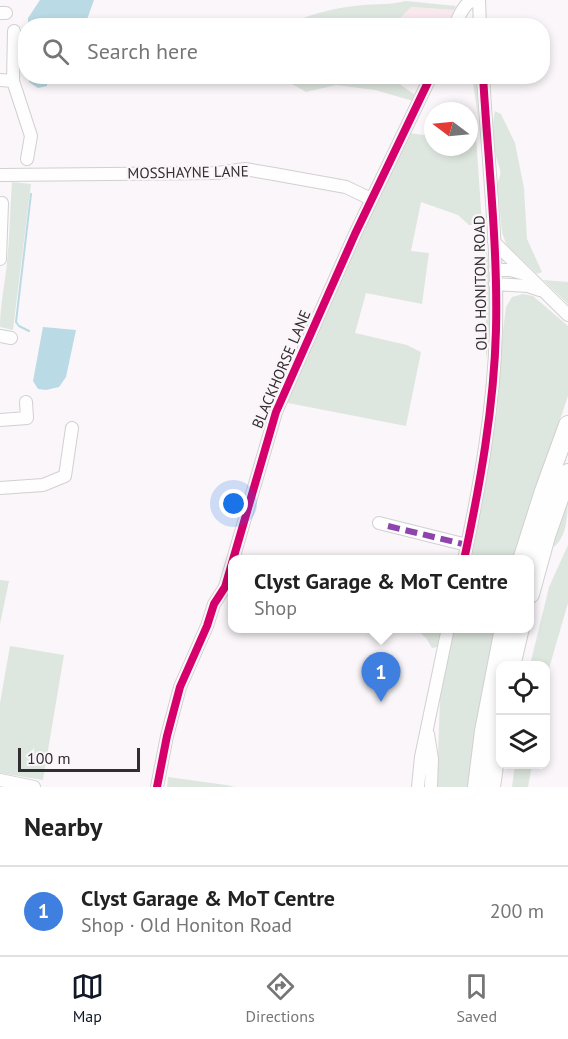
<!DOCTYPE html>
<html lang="en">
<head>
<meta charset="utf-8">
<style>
  body { margin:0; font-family:"PT Sans",sans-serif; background:#f6f6f6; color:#222 }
  .controls { position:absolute; right:18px; bottom:18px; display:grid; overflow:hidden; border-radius:12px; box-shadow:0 3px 9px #0003 }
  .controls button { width:54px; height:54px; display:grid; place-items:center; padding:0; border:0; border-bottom:2px solid #e0e0e0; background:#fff; color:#222; font:30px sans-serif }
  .compass { position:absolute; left:424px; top:102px; width:54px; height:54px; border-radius:50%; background:#fff; box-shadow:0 3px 9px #0003; rotate:286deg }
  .scale { position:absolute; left:18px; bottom:15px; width:122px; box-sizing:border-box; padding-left:6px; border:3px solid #302e30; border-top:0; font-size:16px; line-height:21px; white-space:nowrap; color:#302e30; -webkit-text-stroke:4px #fbf5fa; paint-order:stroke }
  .you { position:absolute; left:234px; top:504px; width:21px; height:21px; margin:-15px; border:4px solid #fff; border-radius:50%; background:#1a73e8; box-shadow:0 0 0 9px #1a73e833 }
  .badge { display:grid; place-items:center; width:39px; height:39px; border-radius:50%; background:#111827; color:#fff; font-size:20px; font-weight:700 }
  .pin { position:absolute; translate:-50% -50px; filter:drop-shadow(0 2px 3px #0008) }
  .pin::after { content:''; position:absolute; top:32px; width:21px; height:18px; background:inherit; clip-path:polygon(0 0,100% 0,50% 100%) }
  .popup { position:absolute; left:228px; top:555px; width:306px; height:78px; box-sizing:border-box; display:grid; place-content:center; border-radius:12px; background:#fff; filter:drop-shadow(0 2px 4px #0005); font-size:20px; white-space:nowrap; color:#767676 }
  .popup b { font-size:22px; color:#222 }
  .popup::after { content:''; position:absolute; left:50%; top:100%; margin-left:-12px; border:12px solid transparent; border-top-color:#fff }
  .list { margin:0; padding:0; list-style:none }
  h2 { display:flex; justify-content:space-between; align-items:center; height:78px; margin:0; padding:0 24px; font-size:26px }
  h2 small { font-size:20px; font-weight:400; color:#767676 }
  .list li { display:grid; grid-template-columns:39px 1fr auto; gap:18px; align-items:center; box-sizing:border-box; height:90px; padding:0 24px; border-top:2px solid #e0e0e0 }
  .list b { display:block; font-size:22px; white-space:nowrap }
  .list p { margin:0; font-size:20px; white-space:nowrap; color:#767676 }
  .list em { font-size:20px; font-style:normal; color:#767676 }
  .icon { flex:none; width:33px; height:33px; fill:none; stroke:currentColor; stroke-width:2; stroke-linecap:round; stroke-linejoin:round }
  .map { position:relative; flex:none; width:568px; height:787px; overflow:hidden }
  .search { position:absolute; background:#fff; box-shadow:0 3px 9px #0003; left:18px; right:18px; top:18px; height:66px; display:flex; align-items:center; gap:15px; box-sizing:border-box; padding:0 21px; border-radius:24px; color:#767676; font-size:22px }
  .sheet { height:168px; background:#fff }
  nav { display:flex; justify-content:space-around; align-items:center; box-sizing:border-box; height:84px; border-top:2px solid #e0e0e0; background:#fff; font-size:16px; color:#767676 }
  nav a { display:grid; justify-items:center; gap:3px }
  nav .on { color:#111827 }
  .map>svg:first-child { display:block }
</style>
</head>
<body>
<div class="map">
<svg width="568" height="787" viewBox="0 0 568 787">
  <rect width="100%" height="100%" fill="#faf6f9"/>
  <path fill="#f9e9ee" d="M411,7L454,10L449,25L394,26Z"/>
  <path fill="#dee7df" d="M406,1L456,6L454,10L411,7L394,25H286C307,15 330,9 354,6C372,3 386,6 406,1Z
    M280,77H390L415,95L413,101L375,90L336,85L306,92Z
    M472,77H477L478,116Z
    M495,111L501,114L515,143L524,188L527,239L542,272L537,274L506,244L502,232L497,184C504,170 498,168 496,156C493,142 492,124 495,111Z
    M408,133L433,136V147H469V136H476L482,225H469L458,215L421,202L411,251L429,253L422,304L366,293L355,333L407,345L421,352L406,426L283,402Z
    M12,182L31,184L13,330L0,327C0,305 5,284 7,262C10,235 10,209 12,182Z
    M486,250C492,262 491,345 486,358Z
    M543,280L568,282V304Z
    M523,294L533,296L568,326V396L513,559L468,560L497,412L499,383L486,467L506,307L512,297Z
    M568,493C568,511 568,536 554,547L552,544Z
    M568,545V603L546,679V666L530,665L549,587Z
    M0,580L9,581L0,624Z
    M416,629H441L437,647L432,648L426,638Z
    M453,629H495L476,724L469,787H437L440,698Z
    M10,646L64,655L43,780L0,773V703Z
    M515,765H532L528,787H512Z
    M168,777L226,785L235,787H167Z"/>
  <path fill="#badae5" d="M40,0H94L85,25H28V18Z
    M29,77H47V86L38,88L29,82Z
    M43,327L76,330L66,377L59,387L46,390L38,389L33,381Z"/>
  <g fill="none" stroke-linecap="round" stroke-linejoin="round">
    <path stroke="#badae5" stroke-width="2" d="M29,331L19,326L16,322L31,194"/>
    <g stroke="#d2d0d1" stroke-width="14">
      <path id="minor" d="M479,0L480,26
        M0,13H6
        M455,26C459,16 464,3 474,0
        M0,80L13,81L31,136L27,159
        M13,81L14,31
        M0,175L217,173L245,169L274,174L346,187L371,199
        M494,242L568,315
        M0,259L2,203
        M495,270H510L525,274
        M495,284L528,286L540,290
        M0,336L11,338
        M0,420L27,418L26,402
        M0,488L43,485L65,476L72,428
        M379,523L467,545
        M464,560C480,485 494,407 496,330C498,246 488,161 483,76
        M428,734L432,759L431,787
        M0,780L34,787
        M157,787L167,736L180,687L207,626L214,604L225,587L276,412L355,234L431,76
        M418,787L421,757L448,628"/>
    </g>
    <g stroke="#d2d0d1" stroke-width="20">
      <path id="highway" d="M522,560L544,491L568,425
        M530,594L546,536L568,473
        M511,666L520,628
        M477,787L484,731L504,628
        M491,787L500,722"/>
    </g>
    <use href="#minor" stroke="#fefefe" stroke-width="12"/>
    <use href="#highway" stroke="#fefefe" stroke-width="18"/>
    <path stroke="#8e44ad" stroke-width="6" stroke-dasharray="12 6" stroke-linecap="butt" d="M388,526L467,545"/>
    <g stroke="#fbf5fa" stroke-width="11">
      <path id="cycleway" d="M464,560C480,485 494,407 496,330C498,246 488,161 483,76
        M157,787L167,736L180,687L207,626L214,604L225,587L276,412L355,234L431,76"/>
    </g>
    <use href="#cycleway" stroke="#d6006c" stroke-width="8"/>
  </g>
  <g text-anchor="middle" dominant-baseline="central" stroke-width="4.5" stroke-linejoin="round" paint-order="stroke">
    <g font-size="15" fill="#302e30" stroke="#fbf5fa">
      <text transform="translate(188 172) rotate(-1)">MOSSHAYNE LANE</text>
      <text transform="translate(480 283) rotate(-91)">OLD HONITON ROAD</text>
      <text transform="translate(281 369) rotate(-67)">BLACKHORSE LANE</text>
    </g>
  </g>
</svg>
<div class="controls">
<button><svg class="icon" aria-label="locate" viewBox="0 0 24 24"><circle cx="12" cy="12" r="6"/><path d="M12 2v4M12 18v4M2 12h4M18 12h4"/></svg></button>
<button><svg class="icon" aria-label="layers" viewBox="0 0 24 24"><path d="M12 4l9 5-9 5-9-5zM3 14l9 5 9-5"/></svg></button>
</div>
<svg class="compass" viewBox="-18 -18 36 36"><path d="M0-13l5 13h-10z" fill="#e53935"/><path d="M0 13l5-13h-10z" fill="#767676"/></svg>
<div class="scale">100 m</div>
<div class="you"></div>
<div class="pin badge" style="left:381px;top:702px;background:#3f7fe0">1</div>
<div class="popup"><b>Clyst Garage &amp; MoT Centre</b>Shop</div>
<div class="search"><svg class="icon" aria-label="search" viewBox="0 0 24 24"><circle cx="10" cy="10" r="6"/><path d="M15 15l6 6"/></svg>Search here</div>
</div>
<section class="sheet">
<h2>Nearby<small></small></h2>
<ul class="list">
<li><span class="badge" style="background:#3f7fe0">1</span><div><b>Clyst Garage &amp; MoT Centre</b><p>Shop · Old Honiton Road</p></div><em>200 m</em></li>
</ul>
</section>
<nav>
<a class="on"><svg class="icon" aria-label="map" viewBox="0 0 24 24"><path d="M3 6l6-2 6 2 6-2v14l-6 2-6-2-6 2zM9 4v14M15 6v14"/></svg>Map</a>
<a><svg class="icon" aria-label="directions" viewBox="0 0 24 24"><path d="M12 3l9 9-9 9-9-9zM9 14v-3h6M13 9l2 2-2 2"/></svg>Directions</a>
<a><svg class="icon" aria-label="saved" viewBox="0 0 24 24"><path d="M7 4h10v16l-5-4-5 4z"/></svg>Saved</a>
</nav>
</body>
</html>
